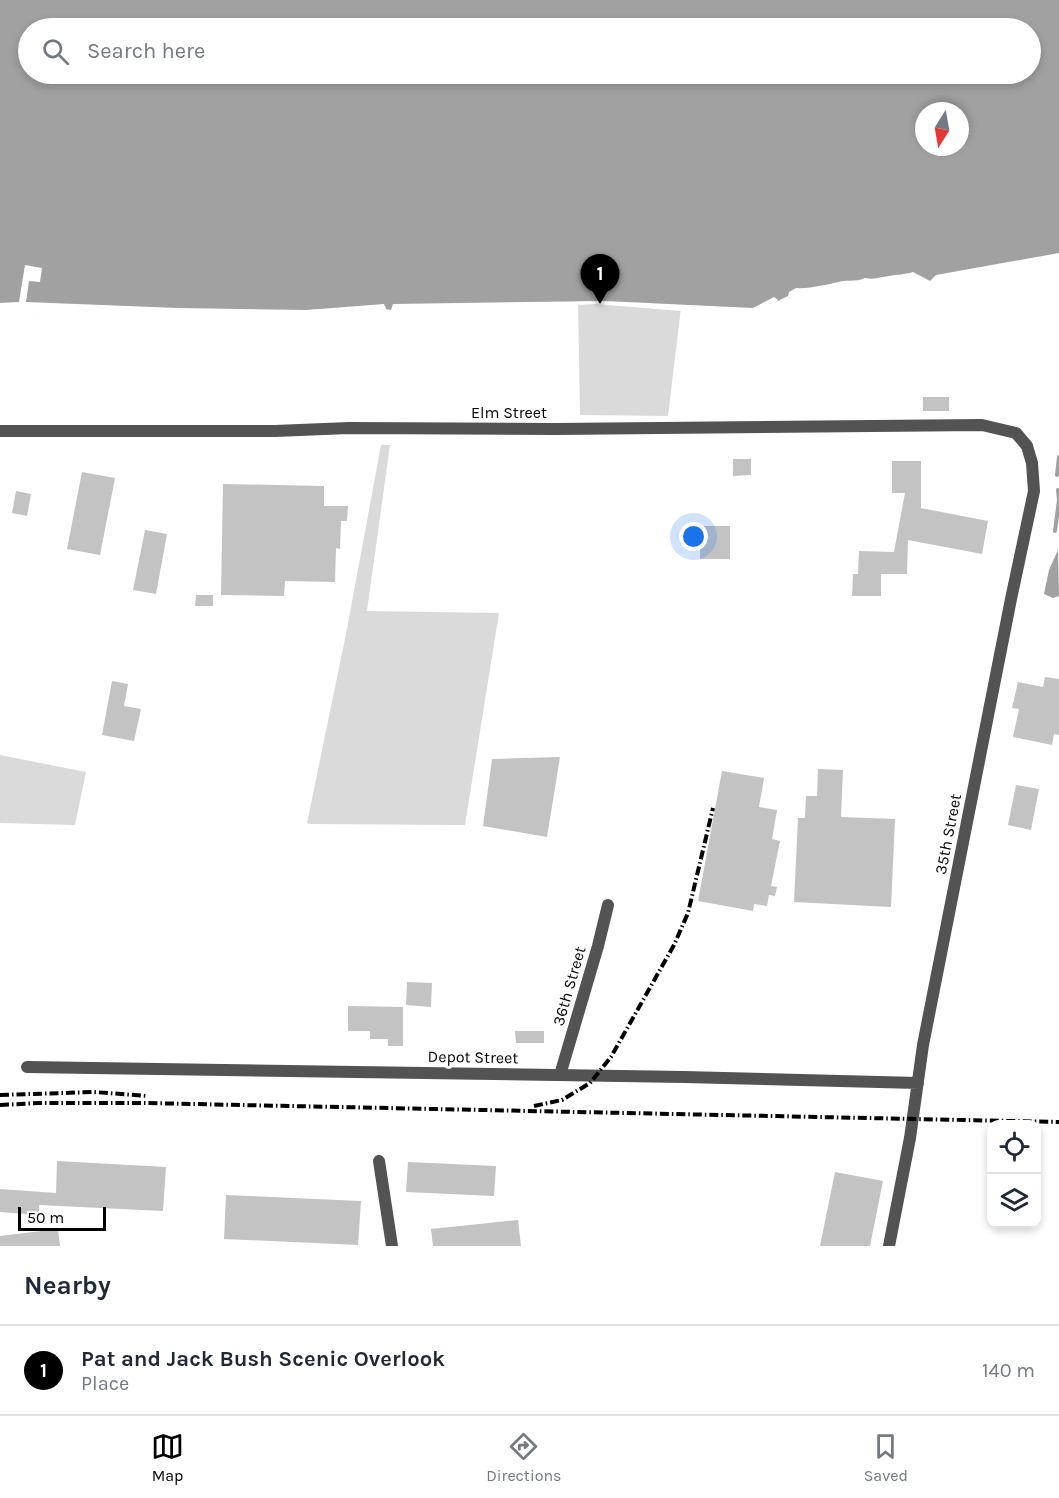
<!DOCTYPE html>
<html lang="en">
<head>
<meta charset="utf-8">
<style>
  body { margin:0; font-family:Karla,sans-serif; background:#f6f6f7; color:#1f2937 }
  .controls { position:absolute; right:18px; bottom:18px; display:grid; overflow:hidden; border-radius:12px; box-shadow:0 3px 9px #0003 }
  .controls button { width:54px; height:54px; display:grid; place-items:center; padding:0; border:0; border-bottom:2px solid #e0e1e3; background:#fff; color:#1f2937; font:30px sans-serif }
  .compass { position:absolute; left:915px; top:102px; width:54px; height:54px; border-radius:50%; background:#fff; box-shadow:0 3px 9px #0003; rotate:191deg }
  .scale { position:absolute; left:18px; bottom:15px; width:88px; box-sizing:border-box; padding-left:6px; border:3px solid #000; border-top:0; font-size:16px; line-height:21px; white-space:nowrap; color:#000; -webkit-text-stroke:4px #fff; paint-order:stroke }
  .you { position:absolute; left:694px; top:537px; width:21px; height:21px; margin:-15px; border:4px solid #fff; border-radius:50%; background:#1a73e8; box-shadow:0 0 0 9px #1a73e833 }
  .badge { display:grid; place-items:center; width:39px; height:39px; border-radius:50%; background:#000; color:#fff; font-size:20px; font-weight:700 }
  .pin { position:absolute; translate:-50% -50px; filter:drop-shadow(0 2px 3px #0008) }
  .pin::after { content:''; position:absolute; top:32px; width:21px; height:18px; background:inherit; clip-path:polygon(0 0,100% 0,50% 100%) }
  .list { margin:0; padding:0; list-style:none }
  h2 { display:flex; justify-content:space-between; align-items:center; height:78px; margin:0; padding:0 24px; font-size:26px }
  h2 small { font-size:20px; font-weight:400; color:#747a83 }
  .list li { display:grid; grid-template-columns:39px 1fr auto; gap:18px; align-items:center; box-sizing:border-box; height:90px; padding:0 24px; border-top:2px solid #e0e1e3 }
  .list b { display:block; font-size:22px; white-space:nowrap }
  .list p { margin:0; font-size:20px; white-space:nowrap; color:#747a83 }
  .list em { font-size:20px; font-style:normal; color:#747a83 }
  .icon { flex:none; width:33px; height:33px; fill:none; stroke:currentColor; stroke-width:2; stroke-linecap:round; stroke-linejoin:round }
  .map { position:relative; flex:none; width:1059px; height:1246px; overflow:hidden }
  .search { position:absolute; background:#fff; box-shadow:0 3px 9px #0003; left:18px; right:18px; top:18px; height:66px; display:flex; align-items:center; gap:15px; box-sizing:border-box; padding:0 21px; border-radius:33px; color:#747a83; font-size:22px }
  .sheet { height:168px; background:#fff }
  nav { display:flex; justify-content:space-around; align-items:center; box-sizing:border-box; height:84px; border-top:2px solid #e0e1e3; background:#fff; font-size:16px; color:#747a83 }
  nav a { display:grid; justify-items:center; gap:3px }
  nav .on { color:#000 }
  .map>svg:first-child { display:block }
</style>
</head>
<body>
<div class="map">
<svg width="1059" height="1246" viewBox="0 0 1059 1246">
  <rect width="100%" height="100%" fill="#fff"/>
  <path fill="#dadada" d="M578,301H609L681,308L668,416L580,415Z
    M381,445H390L367,611L499,613L465,825L310,824L307,823L347,629Z
    M0,755L86,772L75,825L0,823Z"/>
  <path fill="#a1a1a1" fill-rule="evenodd" d="M0,0H1059V261L960,278L930,281L913,272C904,275 898,274 889,276C880,277 875,280 865,278C857,282 851,280 843,281C829,284 810,289 796,288L789,292L788,296L774,303L764,312L596,301L512,305L393,306L391,310H386L385,306L307,310H57L0,335ZM28,28H1030V74H28ZM924,111H960V147H924Z
    M1058,550L1059,596L1053,598L1044,594L1049,570Z"/>
  <path fill="#fff" d="M1059,253V264L1027,271L960,281L939,283L930,281L936,275Z
    M25,265L42,268L40,282L29,281L26,302L178,308L307,310L384,304L386,309L391,310L393,304L605,301L753,308L774,297L778,300L764,315L717,314L596,304L512,308L394,309L391,313L385,312L383,309L307,313L124,311L57,313L39,318L11,337L0,338V303L19,302Z"/>
  <g fill="none" stroke-linecap="round" stroke-linejoin="round">
    <path stroke="#a1a1a1" stroke-width="4" d="M1057,475L1059,457
      M1055,531L1059,500L1058,490"/>
  </g>
  <path fill="#c3c3c3" d="M923,397H949V411H923Z
    M733,459H751V475L733,476Z
    M892,461H921V508L988,521L982,554L908,540L907,574H881V596H852L853,574H858L859,551L894,552L905,493H892Z
    M82,472L115,478L100,555L67,549Z
    M223,484L324,486V506H348L347,521H341L340,549L336,548L335,582L285,581L284,596L221,595Z
    M16,491L31,494L27,516L12,513Z
    M700,526H730V559H700Z
    M145,530L167,534L156,594L133,590Z
    M196,595H213V606H195Z
    M1045,677L1059,679V735L1054,734L1052,745L1013,737L1019,709L1012,708L1018,682L1043,687Z
    M112,681L128,684L124,706L141,709L134,741L102,735Z
    M560,757L547,837L483,826L492,759Z
    M818,769L843,770L841,817L895,819L891,907L794,902L798,818H805L806,796H817Z
    M722,771L764,778L759,807L777,810L772,839L780,841L771,886L777,887L775,896L769,895L767,906L754,904L753,911L698,901Z
    M1016,785L1039,789L1031,830L1008,825Z
    M407,982L432,983L431,1007L406,1005Z
    M348,1006L403,1007V1046H388V1039H370V1031H348Z
    M515,1031H544V1043H516Z
    M57,1161L166,1167L163,1211L39,1205V1215L0,1212V1189L56,1193Z
    M408,1162L496,1166L494,1196L406,1192Z
    M835,1172L883,1181L870,1246H820Z
    M226,1195L361,1201L358,1245L224,1239Z
    M518,1220L521,1246H433L431,1229Z
    M58,1229L60,1246H0V1236Z"/>
  <g fill="none" stroke-linecap="round" stroke-linejoin="round">
    <path stroke="#535353" stroke-width="12" d="M0,431H275L349,428L555,429L982,425L1016,433L1027,446L1032,463L1034,491L1011,599L923,1045L910,1138L889,1246
      M27,1067L684,1077L918,1083
      M560,1075L598,946L608,905
      M379,1161L392,1246"/>
    <path stroke="#000" stroke-width="4" stroke-dasharray="9 3 1.5 3" stroke-linecap="butt" d="M0,1095L94,1092L147,1096
      M0,1105L39,1103H145L1059,1122
      M534,1106L562,1100L590,1083L611,1057L674,945L688,913L713,808"/>
  </g>
  <g text-anchor="middle" dominant-baseline="central" stroke-width="6" stroke-linejoin="round" paint-order="stroke">
    <g font-size="16" fill="#000" stroke="#fff">
      <text x="509" y="412">Elm Street</text>
      <text transform="translate(948 834) rotate(-79)">35th Street</text>
      <text transform="translate(569 986) rotate(-74)">36th Street</text>
      <text transform="translate(473 1057) rotate(1)">Depot Street</text>
    </g>
  </g>
</svg>
<div class="controls">
<button><svg class="icon" aria-label="locate" viewBox="0 0 24 24"><circle cx="12" cy="12" r="6"/><path d="M12 2v4M12 18v4M2 12h4M18 12h4"/></svg></button>
<button><svg class="icon" aria-label="layers" viewBox="0 0 24 24"><path d="M12 4l9 5-9 5-9-5zM3 14l9 5 9-5"/></svg></button>
</div>
<svg class="compass" viewBox="-18 -18 36 36"><path d="M0-13l5 13h-10z" fill="#e53935"/><path d="M0 13l5-13h-10z" fill="#747a83"/></svg>
<div class="scale">50 m</div>
<div class="you"></div>
<div class="pin badge" style="left:600px;top:304px">1</div>
<div class="search"><svg class="icon" aria-label="search" viewBox="0 0 24 24"><circle cx="10" cy="10" r="6"/><path d="M15 15l6 6"/></svg>Search here</div>
</div>
<section class="sheet">
<h2>Nearby<small></small></h2>
<ul class="list">
<li><span class="badge">1</span><div><b>Pat and Jack Bush Scenic Overlook</b><p>Place</p></div><em>140 m</em></li>
</ul>
</section>
<nav>
<a class="on"><svg class="icon" aria-label="map" viewBox="0 0 24 24"><path d="M3 6l6-2 6 2 6-2v14l-6 2-6-2-6 2zM9 4v14M15 6v14"/></svg>Map</a>
<a><svg class="icon" aria-label="directions" viewBox="0 0 24 24"><path d="M12 3l9 9-9 9-9-9zM9 14v-3h6M13 9l2 2-2 2"/></svg>Directions</a>
<a><svg class="icon" aria-label="saved" viewBox="0 0 24 24"><path d="M7 4h10v16l-5-4-5 4z"/></svg>Saved</a>
</nav>
</body>
</html>
